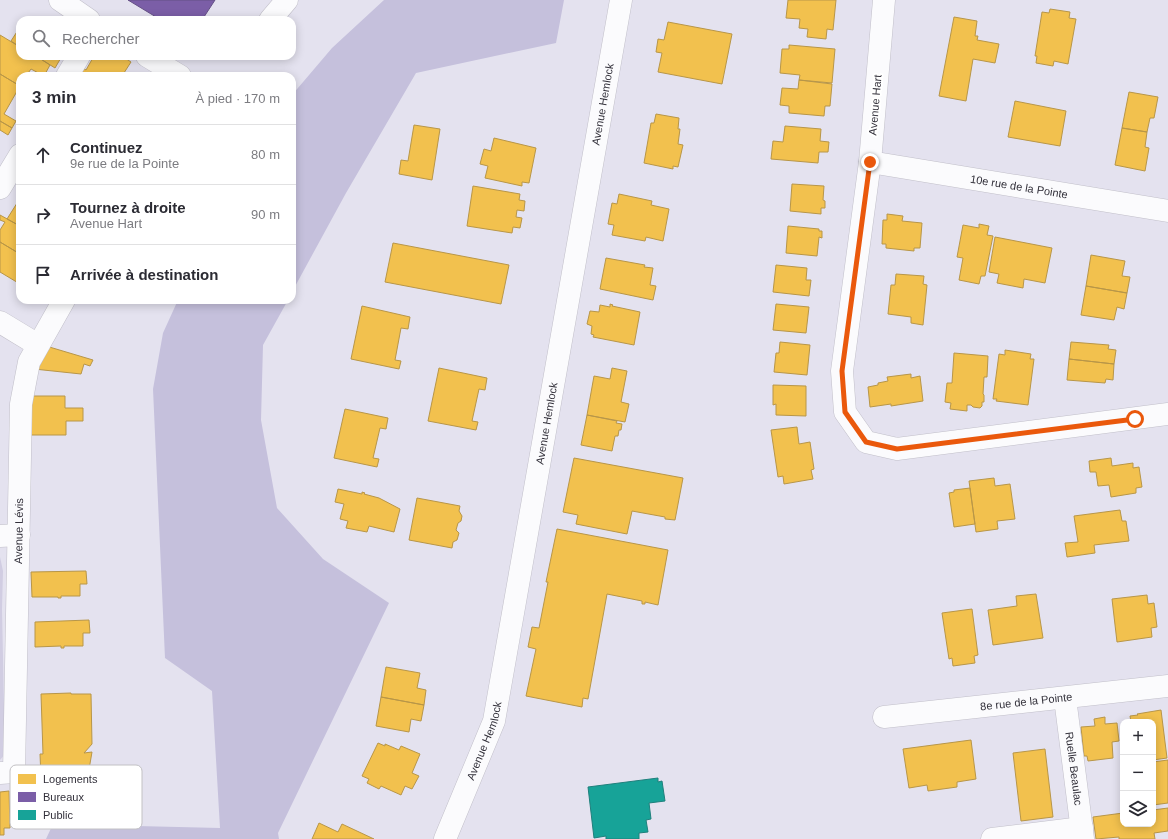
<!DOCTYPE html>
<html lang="fr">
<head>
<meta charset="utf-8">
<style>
  body { margin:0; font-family:Arial,sans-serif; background:#f2f2f3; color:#2b2b33 }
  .controls { position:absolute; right:12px; bottom:12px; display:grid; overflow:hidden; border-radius:8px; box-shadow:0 2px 10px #0003 }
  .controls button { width:36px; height:36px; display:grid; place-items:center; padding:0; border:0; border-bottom:1px solid #e1e1e2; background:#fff; color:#2b2b33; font:20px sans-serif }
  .stop { position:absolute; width:12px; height:12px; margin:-9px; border:3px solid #ea580c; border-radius:50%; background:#fff }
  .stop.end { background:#ea580c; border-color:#fff; box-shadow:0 1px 4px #0008 }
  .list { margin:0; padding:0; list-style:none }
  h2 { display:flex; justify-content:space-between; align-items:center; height:52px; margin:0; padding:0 16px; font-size:17px }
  h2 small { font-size:13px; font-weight:400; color:#7c7c81 }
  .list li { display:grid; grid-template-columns:26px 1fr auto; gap:12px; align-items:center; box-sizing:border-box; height:60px; padding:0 16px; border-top:1px solid #e1e1e2 }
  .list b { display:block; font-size:15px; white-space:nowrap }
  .list p { margin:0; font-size:13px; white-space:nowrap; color:#7c7c81 }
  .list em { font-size:13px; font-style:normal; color:#7c7c81 }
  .icon { flex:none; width:22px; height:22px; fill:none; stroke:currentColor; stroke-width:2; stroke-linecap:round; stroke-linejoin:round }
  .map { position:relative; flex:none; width:1168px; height:839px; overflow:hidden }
  .search { position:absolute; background:#fff; box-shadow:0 2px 10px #0003; left:16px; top:16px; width:280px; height:44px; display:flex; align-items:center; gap:10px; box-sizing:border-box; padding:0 14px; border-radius:12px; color:#7c7c81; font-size:15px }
  .panel { position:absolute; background:#fff; box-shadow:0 2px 10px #0003; left:16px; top:72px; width:280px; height:232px; border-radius:12px }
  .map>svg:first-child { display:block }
</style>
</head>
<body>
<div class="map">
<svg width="1168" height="839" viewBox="0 0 1168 839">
  <rect width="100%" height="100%" fill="#e4e2ef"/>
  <path fill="#d1cde2" d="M0,557L3,571L2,609L5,754L0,760Z"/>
  <path fill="#c5c0dc" d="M384,0H564L556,43L416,73L346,193L292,292V95L332,48Z
    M178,300H288L263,345L261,420L277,508L323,559L389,603L278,833L279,839H46L53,824L220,828L212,691L165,658L153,389L163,333Z"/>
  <path fill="#f2c14e" stroke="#b89648" d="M788,0H836L833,30L827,29L826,39L807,37L808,29L799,28L800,19L786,18Z
    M1050,9L1070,12L1069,18L1076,19L1068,64L1054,61L1053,66L1036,63L1037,56H1035L1042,12L1049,13Z
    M954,17L977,21L975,36H978L977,40L999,44L995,63L973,59L966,101L939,96Z
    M668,22L732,34L722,84L658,72L662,53L656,52L658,39L664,40Z
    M20,27V47L11,41Z
    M0,35L20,47V56H36L50,65L44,76L31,69L26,76H20V86L0,74Z
    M789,45L835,49L832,83L799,80L800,75L780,73L782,49H789Z
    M36,56H62L55,68Z
    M94,56H126L125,58L131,62L122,76H75L80,66L86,70Z
    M0,74L20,86L4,114L16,121L12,128L0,121Z
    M799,80L832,84L830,106H825L824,116L789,113V106L780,105L782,88L798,89Z
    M1129,92L1158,97L1154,118H1150L1147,132L1122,128Z
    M1015,101L1066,111L1060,146L1008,137Z
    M656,114L679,118L678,129H680L678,144L683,145L678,167L673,166V169L644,163L651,123H654Z
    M0,121L12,128L8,135L0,130Z
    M414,125L440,129L432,180L399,174L401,160L408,161Z
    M785,126L821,129L820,141L829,142L828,152H819L818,163L771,159L773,141L783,142Z
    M1122,128L1147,132L1145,147L1149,148L1145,171L1115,165Z
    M494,138L536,148L529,183L522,182V186L485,178L488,166L480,164L484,149L491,151Z
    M792,184L824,186L823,200L825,201V208H821V214L790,211Z
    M473,186L520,194L519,200L525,201L524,211L517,210L516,217L522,218L520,228L513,227L512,233L467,226Z
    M619,194L652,201L651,205L669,209L663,241L646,237L645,241L612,235L614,225L608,224L612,203L617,204Z
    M19,200L20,201V226L7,219Z
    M887,214L903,216L902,221L922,223L920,248H914V251L886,248V244H882L883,220H887Z
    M0,215L20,226V254L0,242V230L5,222L0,220Z
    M979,224L989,226L987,235L993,236L985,276H981L979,284L959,280L963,258L957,257L963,225L979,228Z
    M788,226L819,229V231H822V238L819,237L817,256L786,253Z
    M995,237L1052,248L1045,283L1024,279L1023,288L997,283L999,274L989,272Z
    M0,242L20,254V284L0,272Z
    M393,243L509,265L501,304L385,282Z
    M1091,255L1125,261L1122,276L1130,277L1127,293L1086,286Z
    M606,258L645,265L644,267L653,268L650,285L656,286L653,300L600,289Z
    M776,265L807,268L806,280H811L809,296L773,292Z
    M896,274L924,276L923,284L927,285L923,325L911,323V317L888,314L891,285H895Z
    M1086,286L1127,293L1124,309L1117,307L1114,320L1081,315Z
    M610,304L613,305L612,306L640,312L634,345L593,337L594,335L591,334L592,326L587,324L590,311L599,312L600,305L610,307Z
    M776,304L809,307L806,333L773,330Z
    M362,306L410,317L408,329L401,328L395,360L401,361L399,369L351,359Z
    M780,342L810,345L807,375L774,372L776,353H779Z
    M1071,342L1109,345L1108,349L1116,350L1114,364L1069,359Z
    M46,346L93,360L90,366L84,364L81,374L34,369Z
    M1005,350L1031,354L1030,359H1034L1028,405L996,401L997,399H993L999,354L1005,355Z
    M954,353L988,356L987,377H984L983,394L984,395V402H982V406L980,408L973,407L971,405H967V411L950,409L951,403L945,402L947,383H952Z
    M1069,359L1114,364L1113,380L1106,379L1105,383L1067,380Z
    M439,368L487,378L485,390L479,389L472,421L478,422L476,430L428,421Z
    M612,368L627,371L621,402L629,404L625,422L587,415L594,376L610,379Z
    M911,374V378L920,376L923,401L891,406V404L870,407L868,387L878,385V383L888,381L887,377Z
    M773,385L806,386V416L776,415V404L773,405Z
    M26,396H65V408H83V421H66V435H26Z
    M345,409L388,418L386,429L380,428L373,458L379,459L377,467L334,458Z
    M587,415L617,421L616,423L622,424L621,430H619L618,436H615L612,451L581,445Z
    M797,427L799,444L810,442L814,469L811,470L813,479L784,484L783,476L778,477L771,430Z
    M574,458L683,478L675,520L665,519V517L632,511L627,534L576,524L578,515L563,512Z
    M1111,458L1112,466L1133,463V468L1139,467L1142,487L1136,488V493L1111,497L1109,485L1098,486L1096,472H1090L1089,461Z
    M994,478L995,486L1010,484L1015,519L997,521L998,529L976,532L969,481Z
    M970,488L975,524L954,527L949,493L954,492V490Z
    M338,489L362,494V492L365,493L364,494L379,498L400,509L394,532L369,526L367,532L346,528L348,521L340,519L344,504L335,502Z
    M417,498L460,506L459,511L462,516L461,521L458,523L456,530L459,533L457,540L453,542L452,548L409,540Z
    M1120,510L1122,521H1126L1129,541L1094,545L1095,553L1067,557L1065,543L1078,542L1074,516Z
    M557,529L668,550L658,605L645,602V604H642V601L607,594L588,699L583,698L582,707L526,696L536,649L528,647L532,627L539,628L548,582H546Z
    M86,571L87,584H80V596H61V598H58V597H32L31,572Z
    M1036,594L1043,638L993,645L988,610L1017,606L1016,596Z
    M1147,595L1148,604L1154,603L1157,627L1151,628L1152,637L1117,642L1112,599Z
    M972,609L978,655L974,656L975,663L953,666L952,658L949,659L942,613Z
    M89,620L90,633H83V646H64V648H61V646L35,647V622Z
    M386,667L420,673L417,688L426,690L424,705L381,697Z
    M71,693V694H91L92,744L84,753L92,752L86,787L53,788L54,799L42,800L40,754H43L41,694Z
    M381,697L424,705L421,721L411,719L409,732L376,726Z
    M1161,710L1167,758L1153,760V722H1131L1130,716L1138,715L1137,714Z
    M1105,717V724L1117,723L1119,741L1112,742L1113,758L1088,761L1087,756H1084L1081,727L1095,726L1094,719Z
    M971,740L976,779L957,782V787L928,791L927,785L909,788L903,749Z
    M378,743L385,746V744L399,750L401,746L420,754L412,773L419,776L412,789L405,786L401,795L381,786L379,789L367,783L369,779L362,776Z
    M1045,749L1053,817L1021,821L1013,753Z
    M1168,760V803L1153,805V762Z
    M9,791L10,828H4V835H0V792Z
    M1168,808V831L1154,833L1155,839H1119V837L1096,839L1093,817L1123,813V824H1153V810Z
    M319,823L338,832L342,824L374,839H312Z"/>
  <path fill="#7b5ea7" stroke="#655086" d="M128,0H215L202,20H161Z"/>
  <path fill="#17a398" stroke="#1f807c" d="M658,778V782L662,781L665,801L649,803L651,819L646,820L648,832L639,833V839H606V836L594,838L588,787Z"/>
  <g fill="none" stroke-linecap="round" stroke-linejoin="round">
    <g stroke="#c1bfc9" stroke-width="23">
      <g id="minor">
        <path d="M60,0L89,20"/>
        <path d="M884,0L870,162L842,371L845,412L866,442L897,449L1168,414"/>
        <path d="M270,20L287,0"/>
        <path d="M147,56L180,76"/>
        <path d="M67,76L79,56"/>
        <path id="s1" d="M870,162L1168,211"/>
        <path d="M0,188L20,155"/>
        <path d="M0,322L38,345"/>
        <path d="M0,536L19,535"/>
        <path id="s2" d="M1065,698L1083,839"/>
        <path id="s3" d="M884,717L1168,686"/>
        <path id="s4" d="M0,773L14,772L21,404L29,362L64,300"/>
        <path id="s5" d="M445,839L494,721L621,0"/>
        <path d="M992,839L1082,828"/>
      </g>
    </g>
    <use href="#minor" stroke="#fbfbfd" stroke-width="22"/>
  </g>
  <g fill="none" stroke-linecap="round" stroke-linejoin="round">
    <path stroke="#ea580c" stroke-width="5" d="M870,162L842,371L845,412L866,442L897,449L1135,419"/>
  </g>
  <g text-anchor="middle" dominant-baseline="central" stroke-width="4" stroke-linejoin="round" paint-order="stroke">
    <g font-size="11" fill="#32303a" stroke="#fff">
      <text stroke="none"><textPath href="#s5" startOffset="754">Avenue Hemlock</textPath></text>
      <text transform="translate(875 105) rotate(-85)">Avenue Hart</text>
      <text stroke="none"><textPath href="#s1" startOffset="151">10e rue de la Pointe</textPath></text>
      <text stroke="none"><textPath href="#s5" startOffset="430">Avenue Hemlock</textPath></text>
      <text stroke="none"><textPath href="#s4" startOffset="255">Avenue Lévis</textPath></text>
      <text stroke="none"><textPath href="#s3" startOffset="143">8e rue de la Pointe</textPath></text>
      <text stroke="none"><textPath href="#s5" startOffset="106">Avenue Hemlock</textPath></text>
      <text stroke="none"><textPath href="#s2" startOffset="71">Ruelle Beaulac</textPath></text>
    </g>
  </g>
  <rect x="10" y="765" width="132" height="64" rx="6" fill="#fff" stroke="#c2c1c4" stroke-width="1"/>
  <rect x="18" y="774" width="18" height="10" fill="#f2c14e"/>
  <rect x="18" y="792" width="18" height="10" fill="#7b5ea7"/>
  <rect x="18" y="810" width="18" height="10" fill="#17a398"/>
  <g font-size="11" fill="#32303a">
    <text x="43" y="783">Logements</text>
    <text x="43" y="801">Bureaux</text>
    <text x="43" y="819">Public</text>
  </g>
</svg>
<div class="controls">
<button>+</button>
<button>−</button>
<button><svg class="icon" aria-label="layers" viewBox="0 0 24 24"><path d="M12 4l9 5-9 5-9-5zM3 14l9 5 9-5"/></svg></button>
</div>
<div class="stop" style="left:1135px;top:419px"></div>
<div class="stop end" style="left:870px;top:162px"></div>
<div class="search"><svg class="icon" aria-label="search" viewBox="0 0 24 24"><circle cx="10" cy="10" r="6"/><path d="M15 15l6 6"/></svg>Rechercher</div>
<section class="panel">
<h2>3 min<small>À pied · 170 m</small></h2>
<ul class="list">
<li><svg class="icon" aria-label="ahead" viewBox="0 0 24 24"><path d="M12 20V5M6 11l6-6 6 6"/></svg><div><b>Continuez</b><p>9e rue de la Pointe</p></div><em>80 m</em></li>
<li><svg class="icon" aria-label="right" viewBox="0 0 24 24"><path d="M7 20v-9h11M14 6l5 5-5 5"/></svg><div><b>Tournez à droite</b><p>Avenue Hart</p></div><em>90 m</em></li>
<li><svg class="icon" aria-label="arrive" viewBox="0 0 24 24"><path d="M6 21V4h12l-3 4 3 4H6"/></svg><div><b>Arrivée à destination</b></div></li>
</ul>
</section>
</div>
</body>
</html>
